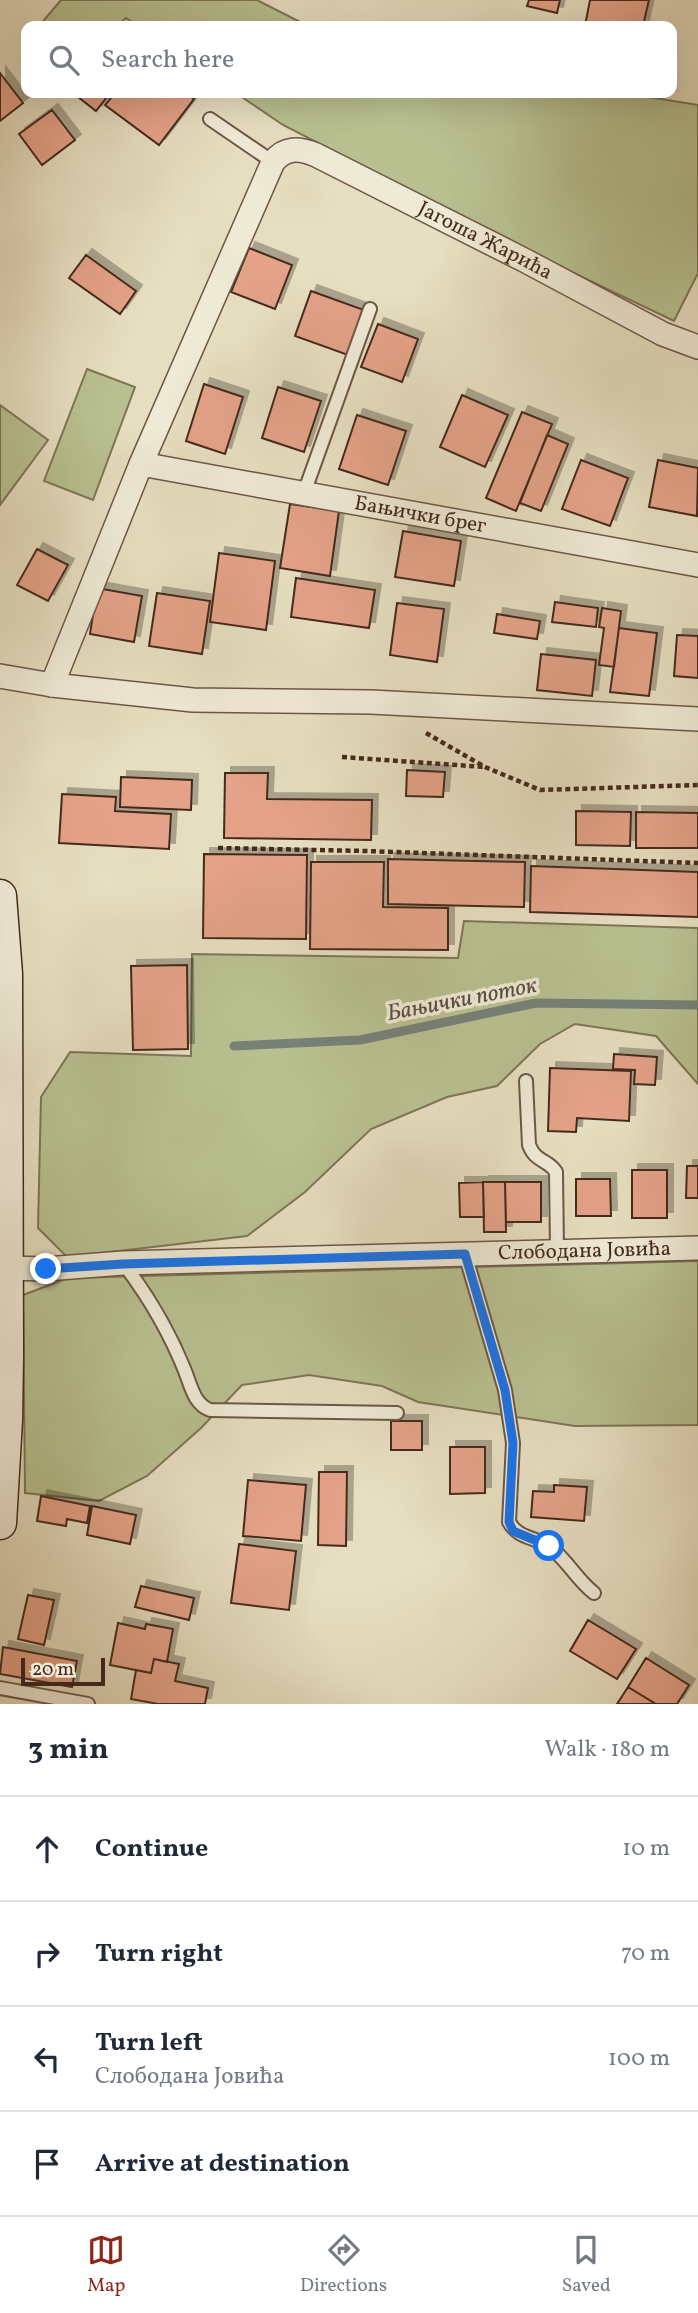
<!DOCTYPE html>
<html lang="en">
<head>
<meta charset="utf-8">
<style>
  body { margin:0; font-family:Vollkorn,serif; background:#f6f6f7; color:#1f2937 }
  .scale { position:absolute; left:21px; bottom:18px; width:84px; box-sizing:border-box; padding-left:7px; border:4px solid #452a1c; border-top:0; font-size:19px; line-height:24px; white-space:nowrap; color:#452a1c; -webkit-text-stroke:5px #efead6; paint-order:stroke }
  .stop { position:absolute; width:21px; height:21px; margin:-16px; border:5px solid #1a73e8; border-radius:50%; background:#fff }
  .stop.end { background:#1a73e8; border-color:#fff; box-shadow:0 2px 7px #0008 }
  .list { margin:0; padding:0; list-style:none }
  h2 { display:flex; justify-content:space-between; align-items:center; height:91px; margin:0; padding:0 28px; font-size:30px }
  h2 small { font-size:23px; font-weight:400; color:#747a83 }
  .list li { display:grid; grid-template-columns:46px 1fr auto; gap:21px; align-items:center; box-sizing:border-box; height:105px; padding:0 28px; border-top:2px solid #e0e1e3 }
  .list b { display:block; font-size:26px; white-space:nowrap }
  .list p { margin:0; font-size:23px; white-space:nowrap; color:#747a83 }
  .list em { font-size:23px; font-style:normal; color:#747a83 }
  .icon { flex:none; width:38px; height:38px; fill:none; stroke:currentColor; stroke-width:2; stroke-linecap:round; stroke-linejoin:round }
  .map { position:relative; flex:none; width:698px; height:1704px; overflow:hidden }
  .search { position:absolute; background:#fff; box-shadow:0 7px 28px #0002; left:21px; right:21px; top:21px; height:77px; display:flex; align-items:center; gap:18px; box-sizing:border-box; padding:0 24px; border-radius:14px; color:#747a83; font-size:26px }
  .sheet { height:511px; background:#fff }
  nav { display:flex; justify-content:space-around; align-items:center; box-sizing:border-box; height:98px; border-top:2px solid #e0e1e3; background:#fff; font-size:19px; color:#747a83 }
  nav a { display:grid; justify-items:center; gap:4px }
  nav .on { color:#8f2418 }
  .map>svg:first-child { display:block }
</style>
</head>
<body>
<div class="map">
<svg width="698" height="1704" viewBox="0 0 698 1704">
  <defs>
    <filter id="shadow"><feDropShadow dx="6" dy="-6" stdDeviation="0" flood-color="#0004"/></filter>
  </defs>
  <rect width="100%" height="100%" fill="#e6dec0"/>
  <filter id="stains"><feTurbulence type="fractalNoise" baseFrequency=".00286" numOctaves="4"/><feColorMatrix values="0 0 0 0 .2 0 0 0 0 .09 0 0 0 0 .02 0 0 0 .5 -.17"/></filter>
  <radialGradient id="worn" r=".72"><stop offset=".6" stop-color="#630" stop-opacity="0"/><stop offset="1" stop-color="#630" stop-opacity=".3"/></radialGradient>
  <path fill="#b8c090" stroke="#7e7556" stroke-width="2" d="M61,0H257L308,26H138L126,18L117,26H39Z
    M236,93H624L698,105V273L674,321L538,256L283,125Z
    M87,369L135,387L93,500L44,481Z
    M0,405L48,440L0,505Z
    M464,921L698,928V1084L656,1036L575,1024L540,1044L497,1086L447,1097L371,1129L305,1192L247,1236L67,1257L38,1228L41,1097L70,1052L191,1056L192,954L458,958Z
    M698,1261V1425L575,1426L418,1402L382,1386L309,1375L242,1385L201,1428L147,1476L99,1501L25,1493L23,1295L68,1278Z"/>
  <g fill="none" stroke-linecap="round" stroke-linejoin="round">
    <path stroke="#768278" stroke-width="9" d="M234,1046L360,1040L536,1003L698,1005"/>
  </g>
  <path fill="#e4a288" stroke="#452a1c" stroke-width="2" filter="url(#shadow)" d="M529,0H560L557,13L527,6Z
    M590,0H649L643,26H585Z
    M0,73L23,103L0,121Z
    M73,93H110L96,111Z
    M115,93H185L194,99L159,145L105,105Z
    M52,110L75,140L42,165L19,134Z
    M249,248L292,265L275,309L231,292Z
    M86,255L136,291L120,314L69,278Z
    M311,291L364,310L348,355L295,336Z
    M378,324L418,339L402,382L361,367Z
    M204,384L243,397L225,454L186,441Z
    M278,387L321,401L304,452L262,438Z
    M462,395L508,415L485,467L440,447Z
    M522,412L552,424L516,511L486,498Z
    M357,415L406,431L388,485L339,469Z
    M547,435L568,444L541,511L520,503Z
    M581,460L628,478L610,526L562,509Z
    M658,460L698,468L697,516L649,507Z
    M290,504L339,511L330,576L280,568Z
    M403,531L461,541L454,586L395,577Z
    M37,549L68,565L48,601L17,585Z
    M219,553L275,561L266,630L210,622Z
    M296,578L375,590L369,628L291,617Z
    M97,588L142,596L134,642L90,634Z
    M157,593L210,601L202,654L149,646Z
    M555,602L598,608L596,627L552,622Z
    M397,603L444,609L437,662L390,655Z
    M602,608L621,611L614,667L599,665L604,628L599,627Z
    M497,614L540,621L537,639L494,633Z
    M619,628L657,633L649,696L610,692Z
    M677,635L698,636V678L674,676Z
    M541,654L596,660L592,696L537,690Z
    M407,770L445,772L443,797L406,796Z
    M225,773H268L267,799L372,800L371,840L224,838Z
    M121,777L192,780L191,810L120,807Z
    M62,794L116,797L115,811L171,814L169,849L59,843Z
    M576,811L631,812L630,846L576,845Z
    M636,812L698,813V848H636Z
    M204,854L307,855L306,939L203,938Z
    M388,859L525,862L524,907L388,904Z
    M311,862H384L383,907L448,908V950L310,949Z
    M531,866L698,872V917L530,912Z
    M187,965L188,1049L133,1050L131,966Z
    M614,1054L657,1057L655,1085L634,1084L635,1070L613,1069Z
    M550,1068L631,1071L629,1121L577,1118L576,1132L548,1131Z
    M687,1166H698V1198H686Z
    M632,1170H667V1218H632Z
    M576,1179H610L611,1216H576Z
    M483,1182L484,1217H460L459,1183Z
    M483,1182H505L506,1232H484Z
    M505,1182H541V1222H506Z
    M391,1421H422V1450H391Z
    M450,1447H485V1493L450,1494Z
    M319,1472H347L346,1546L318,1545Z
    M248,1480L306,1485L301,1541L243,1536Z
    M554,1485L587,1487L584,1521L531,1517L533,1491L554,1492Z
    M41,1496L90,1506L87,1523L67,1519L66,1526L37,1521Z
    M92,1506L136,1515L130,1544L87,1535Z
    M239,1544L296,1551L289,1610L231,1603Z
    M141,1586L194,1598L189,1620L135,1607Z
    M28,1595L54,1600L44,1645L18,1639Z
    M588,1620L636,1649L617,1679L570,1651Z
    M118,1623L145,1629L146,1624L173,1629L167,1662L154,1659L151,1673L110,1665Z
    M3,1647L77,1661L72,1687L0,1674Z
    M646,1658L689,1685L677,1704H656L628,1687Z
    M154,1659L179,1664L175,1681L208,1688L205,1704H158L131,1699L136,1670L151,1673Z
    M628,1687L656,1704H617Z"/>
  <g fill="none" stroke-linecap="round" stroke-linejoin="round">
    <g stroke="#6d5745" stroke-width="16">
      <path id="service" d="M210,119L273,162
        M304,493L370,309
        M526,1081L529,1145C536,1163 548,1159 556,1172L557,1250
        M465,1254L505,1390L513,1443L509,1522C518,1539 537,1537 551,1548C568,1561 577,1580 594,1593
        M123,1263C149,1297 169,1331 185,1371C191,1386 194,1404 210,1410L397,1413
        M0,1688L88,1704"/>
    </g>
    <g stroke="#6d5745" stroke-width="26">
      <g id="minor">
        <path id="s1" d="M141,464L698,565"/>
        <path d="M0,676L52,685L193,700L371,702L698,719"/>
        <path id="s2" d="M52,685L141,464L273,162C285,147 299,148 316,155L524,260L663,334L698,347"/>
        <path id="s3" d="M7,1268L46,1269L123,1263L698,1248"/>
      </g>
    </g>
    <g stroke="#452a1c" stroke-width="35">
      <path id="secondary" d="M0,896L6,974L7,1357L6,1420L0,1523"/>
    </g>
    <path stroke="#452a1c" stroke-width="4.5" stroke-dasharray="5 3.5" stroke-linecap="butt" d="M426,733L485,767L540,790L698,785
      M342,757L485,767
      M218,848L367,851L698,863"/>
    <use href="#service" stroke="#efead6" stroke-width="12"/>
    <use href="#minor" stroke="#efead6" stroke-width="23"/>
    <use href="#secondary" stroke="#efead6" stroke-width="32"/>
  </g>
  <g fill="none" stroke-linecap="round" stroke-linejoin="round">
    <path stroke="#1a73e8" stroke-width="9" d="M46,1269L123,1264L465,1254L505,1390L513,1443L509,1522L513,1531L549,1546"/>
  </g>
  <g text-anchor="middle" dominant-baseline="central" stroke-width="7" stroke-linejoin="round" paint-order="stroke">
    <g font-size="21" fill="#452a1c" stroke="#efead6">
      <text stroke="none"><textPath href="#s2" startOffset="805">Јагоша Жарића</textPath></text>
      <text stroke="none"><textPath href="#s1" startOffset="284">Бањички брег</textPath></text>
      <text stroke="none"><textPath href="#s3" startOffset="578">Слободана Јовића</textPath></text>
    </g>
    <g font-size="23" font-style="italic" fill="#594e42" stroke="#efead6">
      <text transform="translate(462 1000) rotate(-11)">Бањички поток</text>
    </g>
  </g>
  <rect width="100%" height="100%" filter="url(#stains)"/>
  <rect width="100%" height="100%" fill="url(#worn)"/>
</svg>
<div class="scale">20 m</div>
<div class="stop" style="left:549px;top:1546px"></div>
<div class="stop end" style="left:46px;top:1269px"></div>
<div class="search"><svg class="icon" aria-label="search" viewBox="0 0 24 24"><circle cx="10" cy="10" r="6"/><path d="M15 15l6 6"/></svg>Search here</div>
</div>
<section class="sheet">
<h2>3 min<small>Walk · 180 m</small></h2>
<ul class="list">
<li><svg class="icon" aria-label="ahead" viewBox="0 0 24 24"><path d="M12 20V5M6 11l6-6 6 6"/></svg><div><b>Continue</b></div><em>10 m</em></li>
<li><svg class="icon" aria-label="right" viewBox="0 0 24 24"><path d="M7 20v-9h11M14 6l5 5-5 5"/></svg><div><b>Turn right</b></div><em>70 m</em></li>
<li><svg class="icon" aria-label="left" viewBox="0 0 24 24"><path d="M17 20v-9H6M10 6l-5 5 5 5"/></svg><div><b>Turn left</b><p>Слободана Јовића</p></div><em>100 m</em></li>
<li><svg class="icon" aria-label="arrive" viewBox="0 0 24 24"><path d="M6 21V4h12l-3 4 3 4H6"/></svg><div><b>Arrive at destination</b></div></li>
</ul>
</section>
<nav>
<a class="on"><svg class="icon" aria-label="map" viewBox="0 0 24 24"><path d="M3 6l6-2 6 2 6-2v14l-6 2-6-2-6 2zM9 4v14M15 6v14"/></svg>Map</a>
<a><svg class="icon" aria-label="directions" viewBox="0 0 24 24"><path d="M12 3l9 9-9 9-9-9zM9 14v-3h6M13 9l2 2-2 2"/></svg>Directions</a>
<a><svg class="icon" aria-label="saved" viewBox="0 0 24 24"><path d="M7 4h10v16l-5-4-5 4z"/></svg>Saved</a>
</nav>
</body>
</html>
